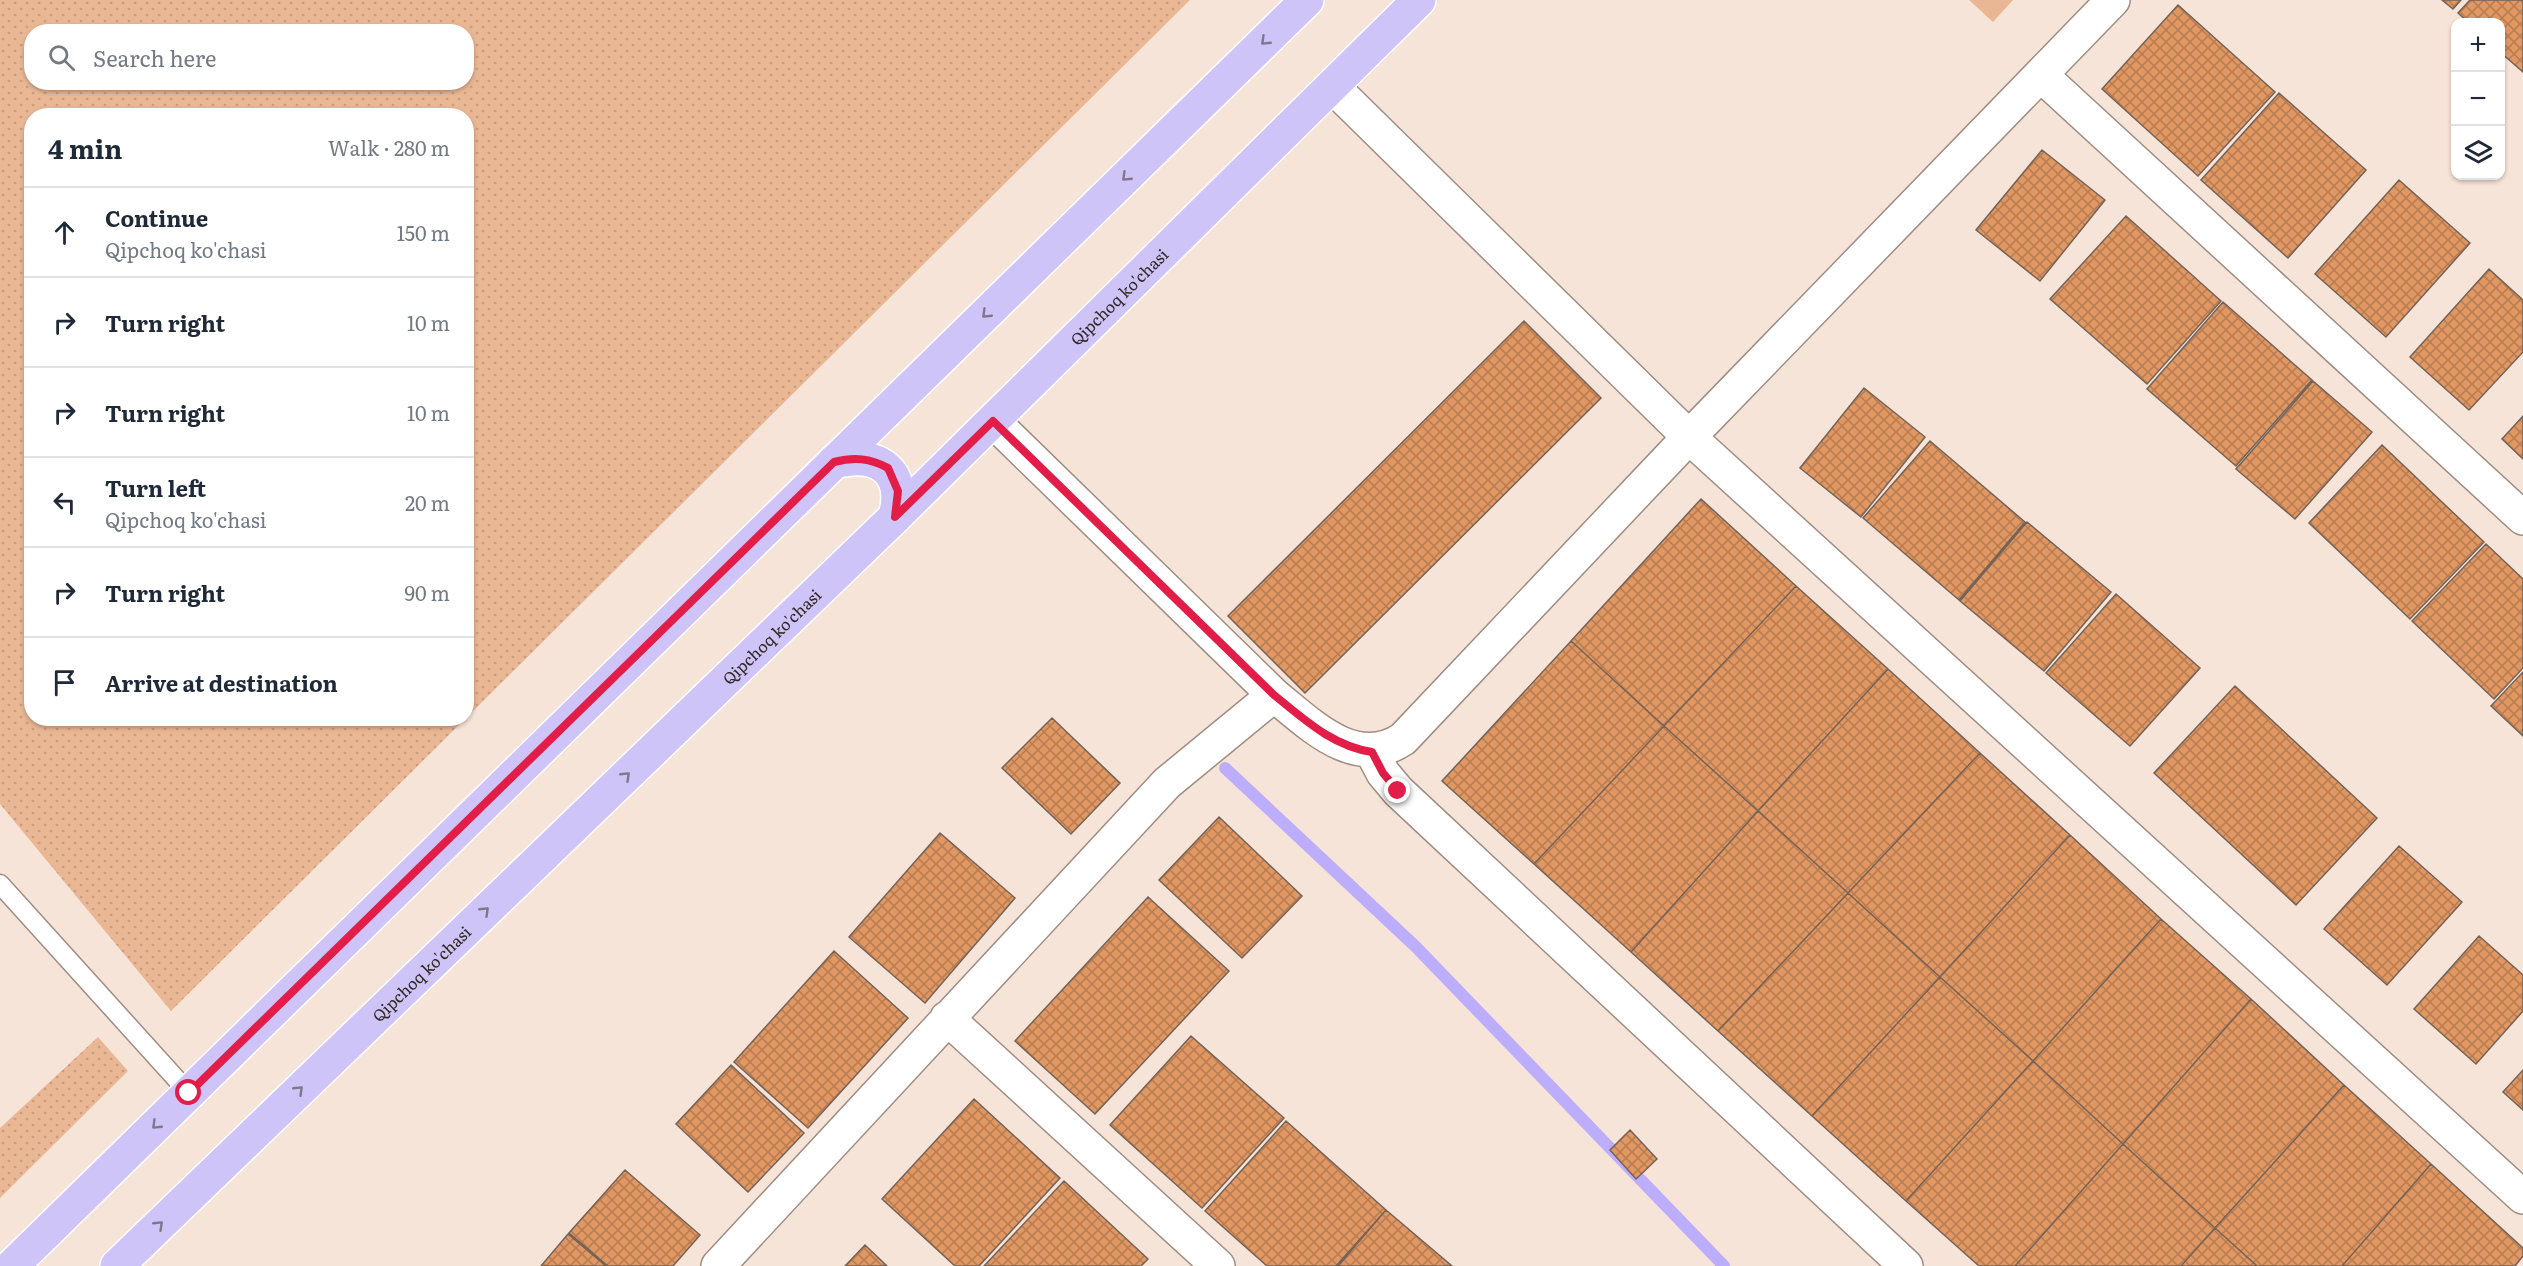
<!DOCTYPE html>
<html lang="en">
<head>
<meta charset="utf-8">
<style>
  body { margin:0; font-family:Literata,serif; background:#f2f2f3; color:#1f2937 }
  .controls { position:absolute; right:18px; top:18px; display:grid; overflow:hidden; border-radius:12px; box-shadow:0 2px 4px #0004 }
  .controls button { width:54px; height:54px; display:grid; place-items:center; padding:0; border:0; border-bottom:2px solid #e0e1e3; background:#fff; color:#1f2937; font:30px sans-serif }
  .stop { position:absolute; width:18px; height:18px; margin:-14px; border:4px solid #e11d48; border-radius:50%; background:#fff }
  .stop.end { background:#e11d48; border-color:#fff; box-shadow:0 2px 6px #0008 }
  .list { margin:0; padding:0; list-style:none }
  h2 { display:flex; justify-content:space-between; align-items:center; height:78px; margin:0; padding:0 24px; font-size:26px }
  h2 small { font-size:20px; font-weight:400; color:#747a83 }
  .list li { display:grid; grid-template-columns:39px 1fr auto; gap:18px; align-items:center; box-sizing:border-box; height:90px; padding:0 24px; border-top:2px solid #e0e1e3 }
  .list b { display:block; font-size:22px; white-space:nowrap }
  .list p { margin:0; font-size:20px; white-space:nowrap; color:#747a83 }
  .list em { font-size:20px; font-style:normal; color:#747a83 }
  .icon { flex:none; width:33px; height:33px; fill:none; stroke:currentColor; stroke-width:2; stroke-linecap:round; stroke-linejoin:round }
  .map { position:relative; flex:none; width:2523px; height:1266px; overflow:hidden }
  .search { position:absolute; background:#fff; box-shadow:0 2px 4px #0004; left:24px; top:24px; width:450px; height:66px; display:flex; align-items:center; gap:15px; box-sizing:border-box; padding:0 21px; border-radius:24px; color:#747a83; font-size:22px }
  .panel { position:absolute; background:#fff; box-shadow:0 2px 4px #0004; left:24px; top:108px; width:450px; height:618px; border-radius:24px }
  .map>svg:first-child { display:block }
</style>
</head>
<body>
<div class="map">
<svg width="2523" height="1266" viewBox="0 0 2523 1266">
  <defs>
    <pattern id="green-dots" width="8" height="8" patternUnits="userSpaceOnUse" patternTransform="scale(1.5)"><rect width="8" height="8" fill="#eab794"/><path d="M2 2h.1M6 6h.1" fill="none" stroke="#c99d7f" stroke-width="1.8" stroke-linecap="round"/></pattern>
    <pattern id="building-cross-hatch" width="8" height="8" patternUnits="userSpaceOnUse" patternTransform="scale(1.5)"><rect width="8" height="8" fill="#e19762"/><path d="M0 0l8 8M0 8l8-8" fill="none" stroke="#b77b51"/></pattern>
  </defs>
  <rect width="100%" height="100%" fill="#f7e4d8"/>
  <path fill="url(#green-dots)" fill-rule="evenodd" d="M0,0H1190L467,717L466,116H32V718L465,719L171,1011L0,804ZM32,32H466V82H32Z
    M98,1037L128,1071L0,1198V1128Z"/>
  <path fill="#eab794" d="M1969,0H2013L1993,22Z"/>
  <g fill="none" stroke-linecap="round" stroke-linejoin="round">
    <path stroke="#bdadfd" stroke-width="12" d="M1225,768L1416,947L1724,1266"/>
  </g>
  <path fill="url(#building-cross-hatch)" stroke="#736358" stroke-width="1.5" d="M2442,0H2461L2453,9Z
    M2470,0H2523V72L2500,52V22H2468L2458,13Z
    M2178,5L2275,92L2198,176L2102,89Z
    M2279,93L2366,170L2288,258L2201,180Z
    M2042,150L2105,200L2040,281L1976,230Z
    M2399,180L2470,243L2386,337L2315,274Z
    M2126,216L2221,301L2147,384L2050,299Z
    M2489,269L2523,300V352L2469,410L2410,357Z
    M2223,302L2312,380L2236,466L2147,389Z
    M1524,321L1601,398L1305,693L1228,616Z
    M2313,381L2372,432L2295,519L2236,469Z
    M1864,388L1925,437L1861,517L1800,468Z
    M2523,416V459L2502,439Z
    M1930,441L2025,522L1959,600L1863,518Z
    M2382,445L2484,542L2410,619L2309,523Z
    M1701,499L1796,586L1664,726L1571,641Z
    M2027,522L2111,592L2044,671L1960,601Z
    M2486,544L2523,579V668L2494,699L2412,621Z
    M1796,586L1888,669L1758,811L1664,726Z
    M2116,594L2200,668L2130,746L2046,673Z
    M1571,641L1664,726L1534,864L1442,781Z
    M1888,669L1980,753L1848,893L1758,811Z
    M2523,672V736L2491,706Z
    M2235,686L2377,818L2296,905L2154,773Z
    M1052,718L1120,783L1071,834L1002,768Z
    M1664,726L1758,811L1631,952L1534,864Z
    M1980,753L2070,835L1940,977L1848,893Z
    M1758,811L1848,893L1718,1031L1631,952Z
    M1219,817L1302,896L1242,958L1159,880Z
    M940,833L1015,898L925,1003L849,937Z
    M2070,835L2161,919L2033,1061L1940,977Z
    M2399,846L2462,902L2387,985L2324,929Z
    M1848,893L1940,977L1812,1116L1718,1031Z
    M1148,897L1229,971L1095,1114L1015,1041Z
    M2161,919L2251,999L2123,1144L2033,1061Z
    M2479,936L2523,975V1011L2476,1064L2414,1009Z
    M834,951L908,1018L808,1128L734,1062Z
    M1940,977L2033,1061L1906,1201L1812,1116Z
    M2251,999L2344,1085L2215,1228L2123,1144Z
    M1191,1036L1284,1118L1202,1208L1110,1125Z
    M2033,1061L2123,1144L2015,1266H1979L1906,1201Z
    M731,1065L804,1133L748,1192L676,1124Z
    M2523,1070V1110L2503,1092Z
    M2344,1085L2431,1164L2342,1266H2257L2215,1228Z
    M974,1099L1060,1178L979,1266H955L882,1199Z
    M1286,1121L1386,1210L1336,1266H1267L1205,1211Z
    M1630,1130L1657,1159L1636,1179L1610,1150Z
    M2123,1144L2215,1228L2181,1266H2015Z
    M2431,1164L2523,1248V1256L2515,1266H2342Z
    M625,1170L700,1235L673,1266H608L569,1233Z
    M1064,1181L1148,1259L1141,1266H984Z
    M1386,1210L1452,1266H1338Z
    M2215,1228L2257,1266H2181Z
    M568,1234L606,1266H541Z
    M865,1245L887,1266H845Z"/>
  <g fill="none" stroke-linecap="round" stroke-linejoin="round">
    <g stroke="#9f8d82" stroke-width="21">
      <path id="service" d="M0,884L189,1093"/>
    </g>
    <g stroke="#9f8d82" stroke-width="36">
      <path id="minor" d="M2042,76L2523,518
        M1332,86L1689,437L2523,1197
        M993,421L1274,695
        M1372,752L1383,773L1398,791L1906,1266
        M947,1018L1218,1266
        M718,1266L1167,783L1274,695C1310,724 1355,771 1403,739L1689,437L2113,0"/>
    </g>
    <g stroke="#fff" stroke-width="36">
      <g id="primary">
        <path d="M834,462C878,451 907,470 895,517"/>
        <path d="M12,1266L1307,0"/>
        <path id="s1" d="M117,1266L895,517L1419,0"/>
      </g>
    </g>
    <use href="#service" stroke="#fff" stroke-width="18"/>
    <use href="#minor" stroke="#fff" stroke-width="33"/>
    <use href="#primary" stroke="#cfc4f8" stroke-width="33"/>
  </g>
  <defs><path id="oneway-chevron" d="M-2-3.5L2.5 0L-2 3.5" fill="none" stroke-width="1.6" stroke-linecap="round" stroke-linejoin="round" transform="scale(1.5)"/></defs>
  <g stroke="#80768e">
    <use href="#oneway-chevron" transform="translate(1265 41) rotate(136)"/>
    <use href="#oneway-chevron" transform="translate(1126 177) rotate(136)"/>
    <use href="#oneway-chevron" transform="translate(986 314) rotate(136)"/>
    <use href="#oneway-chevron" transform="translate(626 776) rotate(-44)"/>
    <use href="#oneway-chevron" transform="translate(485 911) rotate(-44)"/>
    <use href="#oneway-chevron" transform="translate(299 1090) rotate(-44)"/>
    <use href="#oneway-chevron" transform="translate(156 1125) rotate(136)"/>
    <use href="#oneway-chevron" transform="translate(159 1225) rotate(-44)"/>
  </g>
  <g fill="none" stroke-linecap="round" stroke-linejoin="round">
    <path stroke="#e11d48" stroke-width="8" d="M189,1093L834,462C854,457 870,458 888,468L898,491L895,517L993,421L1274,695C1304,719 1332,746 1372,752L1383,773L1398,791"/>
  </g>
  <g text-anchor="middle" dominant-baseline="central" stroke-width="5" stroke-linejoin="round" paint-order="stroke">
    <g font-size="16" fill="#312925" stroke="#fff">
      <text stroke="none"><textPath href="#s1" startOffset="1394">Qipchoq ko'chasi</textPath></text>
      <text stroke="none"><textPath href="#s1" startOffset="908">Qipchoq ko'chasi</textPath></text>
      <text stroke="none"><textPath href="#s1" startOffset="422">Qipchoq ko'chasi</textPath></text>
    </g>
  </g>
</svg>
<div class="controls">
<button>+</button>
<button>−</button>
<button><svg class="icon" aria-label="layers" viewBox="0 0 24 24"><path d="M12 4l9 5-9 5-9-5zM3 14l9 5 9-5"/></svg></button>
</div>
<div class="stop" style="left:189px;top:1093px"></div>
<div class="stop end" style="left:1398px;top:791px"></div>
<div class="search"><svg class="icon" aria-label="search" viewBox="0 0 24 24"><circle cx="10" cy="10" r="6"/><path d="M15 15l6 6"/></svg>Search here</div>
<section class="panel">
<h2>4 min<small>Walk · 280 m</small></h2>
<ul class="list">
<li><svg class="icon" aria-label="ahead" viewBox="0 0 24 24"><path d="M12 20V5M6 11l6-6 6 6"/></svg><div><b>Continue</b><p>Qipchoq ko'chasi</p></div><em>150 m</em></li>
<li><svg class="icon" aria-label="right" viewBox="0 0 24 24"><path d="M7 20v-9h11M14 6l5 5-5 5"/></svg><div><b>Turn right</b></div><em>10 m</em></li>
<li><svg class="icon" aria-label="right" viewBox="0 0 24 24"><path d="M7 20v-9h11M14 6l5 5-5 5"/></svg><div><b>Turn right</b></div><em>10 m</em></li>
<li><svg class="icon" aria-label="left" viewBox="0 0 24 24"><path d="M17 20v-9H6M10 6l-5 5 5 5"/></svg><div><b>Turn left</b><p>Qipchoq ko'chasi</p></div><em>20 m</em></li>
<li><svg class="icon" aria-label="right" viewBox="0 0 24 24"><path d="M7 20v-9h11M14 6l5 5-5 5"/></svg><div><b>Turn right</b></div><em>90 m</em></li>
<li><svg class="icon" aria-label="arrive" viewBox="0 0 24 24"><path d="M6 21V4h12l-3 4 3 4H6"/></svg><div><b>Arrive at destination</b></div></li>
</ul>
</section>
</div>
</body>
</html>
